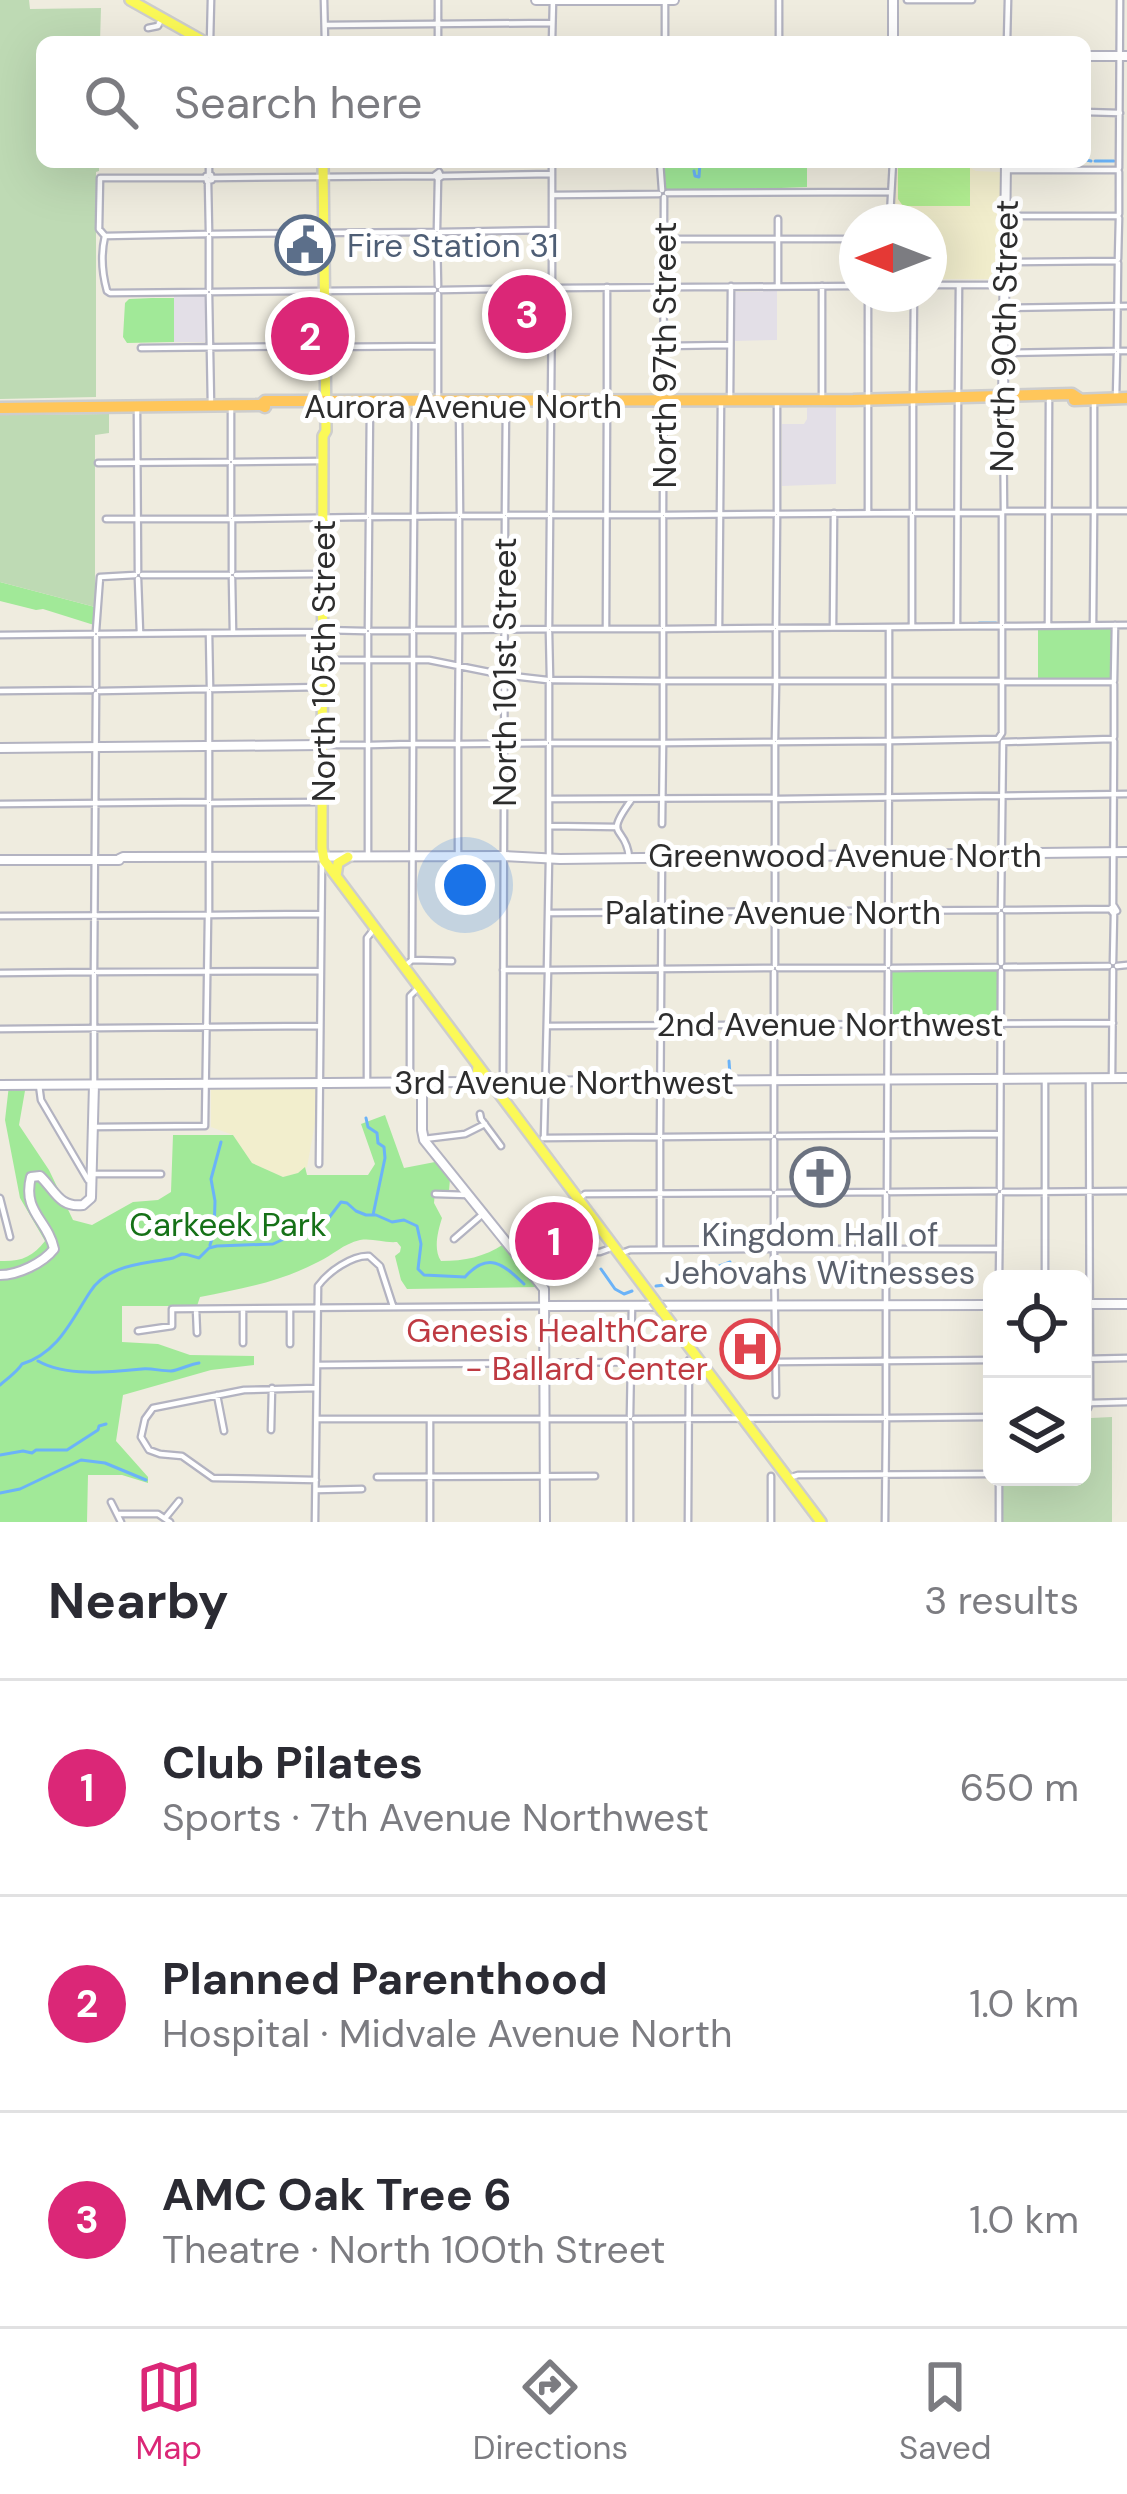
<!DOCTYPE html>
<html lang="en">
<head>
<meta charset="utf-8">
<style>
  body { margin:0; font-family:"DM Sans",sans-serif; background:#f2f2f3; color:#2b2b33 }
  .controls { position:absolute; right:36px; bottom:36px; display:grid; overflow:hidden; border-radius:18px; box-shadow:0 12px 48px #0002 }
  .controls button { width:108px; height:108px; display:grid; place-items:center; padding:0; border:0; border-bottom:3px solid #e1e1e2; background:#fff; color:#2b2b33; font:60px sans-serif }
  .compass { position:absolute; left:839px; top:204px; width:108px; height:108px; border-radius:50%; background:#fff; box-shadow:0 12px 48px #0002; rotate:270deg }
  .you { position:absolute; left:465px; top:885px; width:42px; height:42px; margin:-30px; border:9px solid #fff; border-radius:50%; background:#1a73e8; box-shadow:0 0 0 18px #1a73e833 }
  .badge { display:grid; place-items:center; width:78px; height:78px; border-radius:50%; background:#db2777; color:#fff; font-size:39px; font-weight:700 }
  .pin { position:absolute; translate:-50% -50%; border:6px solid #fff; box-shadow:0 3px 12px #0006 }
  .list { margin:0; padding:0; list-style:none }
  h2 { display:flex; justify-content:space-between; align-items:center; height:156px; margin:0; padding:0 48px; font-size:51px }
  h2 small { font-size:39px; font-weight:400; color:#7c7c81 }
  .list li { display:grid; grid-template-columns:78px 1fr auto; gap:36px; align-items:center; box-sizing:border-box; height:216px; padding:0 48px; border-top:3px solid #e1e1e2 }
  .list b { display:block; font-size:45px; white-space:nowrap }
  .list p { margin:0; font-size:39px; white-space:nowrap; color:#7c7c81 }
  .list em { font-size:39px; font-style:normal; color:#7c7c81 }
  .icon { flex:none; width:66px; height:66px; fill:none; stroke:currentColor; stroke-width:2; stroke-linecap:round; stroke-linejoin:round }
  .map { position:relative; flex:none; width:1127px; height:1522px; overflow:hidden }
  .search { position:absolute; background:#fff; box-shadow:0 12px 48px #0002; left:36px; right:36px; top:36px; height:132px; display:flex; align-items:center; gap:30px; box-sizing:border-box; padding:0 42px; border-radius:18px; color:#7c7c81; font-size:45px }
  .sheet { height:804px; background:#fff }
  nav { display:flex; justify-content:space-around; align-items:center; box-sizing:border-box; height:168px; border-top:3px solid #e1e1e2; background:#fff; font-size:33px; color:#7c7c81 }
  nav a { display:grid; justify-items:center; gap:6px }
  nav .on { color:#db2777 }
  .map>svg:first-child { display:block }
</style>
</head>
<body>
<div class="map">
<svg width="1127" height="1522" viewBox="0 0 1127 1522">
  <rect width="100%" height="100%" fill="#efecdf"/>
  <path fill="#e3dfe7" d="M777,291V340L733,341L734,292Z
    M174,294H205V342H174Z
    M836,407V484L782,486V424H804L807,419V408Z"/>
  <path fill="#f2eecd" d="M897,162H972V169L976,171L1001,172L1000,279H929V222H893Z
    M316,1087V1118L307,1167L298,1173L283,1177L252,1163L233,1135L211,1127V1089Z"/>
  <path fill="#a1e998" d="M664,162H807V187L670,192L666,190Z
    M152,298H174V342L127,343L123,337L125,303L129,299Z
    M0,582L95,607L94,625L43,609L36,610L0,601Z
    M1038,628H1111V679L1038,678Z
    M997,970V1020H893L892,971Z
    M9,1085H26L19,1125L49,1170L73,1220L92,1225L133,1202L158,1200L171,1192L173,1135H233L252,1163L283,1177L298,1173L305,1167L307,1175H368L375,1164L361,1124L385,1115L404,1168L435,1162L450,1179L449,1191L435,1192L434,1203L442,1218C438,1231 433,1249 441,1261C465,1261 484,1257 504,1244L537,1287L407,1289L401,1280L395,1256L400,1252L401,1247L397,1242C383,1243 373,1238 360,1240C343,1244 333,1255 318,1262C280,1282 241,1289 200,1297L197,1306H122V1342L158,1344L190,1355L254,1356V1365L211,1370L123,1395L116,1441L148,1477V1483L122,1475H88L87,1522H0V1261C20,1262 33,1257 45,1241L20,1198L5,1120Z"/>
  <path fill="#bedab4" d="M0,0H29L30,9L101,8L100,42H42V162H99V171L96,172V397L0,399Z
    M109,414V433L95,435V607L0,582V415Z
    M1082,1415L1091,1418L1112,1417V1522H1003L1002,1477H1082Z"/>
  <path fill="#b4f193" d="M898,162H970V206H903L898,199Z"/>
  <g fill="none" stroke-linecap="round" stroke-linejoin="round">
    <path stroke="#6bb3f8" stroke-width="3" d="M1086,160L1091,161
      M1095,161H1114
      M1013,162H1033
      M1047,162H1055
      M694,171L695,176L699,177L700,162
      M979,623H996
      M729,1061L730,1075
      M366,1118L368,1127L377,1133L378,1143L384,1147L385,1158L373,1215
      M210,1245L214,1233L215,1201L211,1179L221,1142
      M601,1269L615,1289L624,1294L632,1291
      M656,1286L665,1285L686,1273L712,1269L730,1262
      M38,1361C66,1377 111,1372 142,1369C151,1368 161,1371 171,1371C180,1370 190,1364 199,1363
      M0,1385C7,1379 18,1371 22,1364C58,1353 71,1321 90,1292C107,1264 145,1264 173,1258C176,1257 179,1255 182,1254C188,1254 194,1257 199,1258L209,1248L217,1246L273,1244L295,1234L318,1232L341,1202L347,1203L356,1211L366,1215H376L392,1222L404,1220L417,1226L421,1244L418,1269L424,1275L465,1277C488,1251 503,1264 524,1284
      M0,1455L23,1451L32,1453L36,1450H67L98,1430L99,1426L106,1424
      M0,1493L20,1489L81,1460L105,1463L146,1480"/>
    <g stroke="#b3b3c1" stroke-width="9">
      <path id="street" d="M324,0L325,42
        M665,0V42
        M907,0H972
        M325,25L552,23
        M148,28L158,26L162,17
        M210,42L211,0
        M438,42V0
        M552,42L553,0
        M779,42V0
        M1007,42L1008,0
        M1085,112L1120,113
        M660,162L662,190
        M1119,168L1120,0
        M1009,170H1117
        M439,172L441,177L438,179L435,175Z
        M209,175V162
        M211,175L212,180L207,181L206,176Z
        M442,176L552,174
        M206,178H100L99,229L105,236C101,253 102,273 107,291L110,293L206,292
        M212,178L435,176
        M208,181L209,231
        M667,193L891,192
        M552,195L659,194
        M1119,214V172
        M890,215L893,162
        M1008,216H1117
        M778,219V286
        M437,229L438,179
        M440,232L552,230
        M212,234L434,232
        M437,235L438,286
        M105,236L206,234
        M209,237V289
        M665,239H857
        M1118,259L1119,218
        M1008,262L1116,261
        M552,285V162
        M929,285H1004
        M555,288L857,286
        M441,290L548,288
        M212,292L434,290
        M438,294V401
        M209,295L211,405
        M1007,308L1127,306
        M664,346L730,345
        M326,347L438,346
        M141,348L322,346
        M1117,349L1118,263
        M1119,351H1127
        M1006,353L1114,351
        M958,395L959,285
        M913,397L914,294
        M1116,398L1117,354
        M607,399V287
        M730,400L731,286
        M822,400V286
        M1003,401L1004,511H1091
        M777,403V512
        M231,405V459
        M459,406L460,514
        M137,411L138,572
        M234,462L323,461
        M98,463L228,462
        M231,465V516
        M1094,509V400
        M913,510V402
        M1096,511H1127
        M505,513L506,406
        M550,513L552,292
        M663,513L664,197
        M868,513V294
        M915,513H1002V623
        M779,514L910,513
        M369,515L370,407
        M508,515H547
        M552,515H661
        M666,515L774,514
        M462,516H503
        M371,517L457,516
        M106,519H229
        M234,519L366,517
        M232,521V572
        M142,575H229
        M236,575L323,574
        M232,578L233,632
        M138,579L140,633
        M1048,625L1049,401
        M1093,625L1094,513
        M663,626V518
        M776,626L777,517
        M912,626V516
        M957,626L958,402
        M1005,626L1127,625
        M549,627L550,518
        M833,627L834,513
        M889,627V679
        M368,628L369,520
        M413,628L415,406
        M459,628V519
        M719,628L721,400
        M778,628L1000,626
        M552,629H660
        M606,629L607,405
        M665,629L773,628
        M323,630L365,631
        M416,630H457
        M461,630L547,629
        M96,631L100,577L135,575
        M371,631H411
        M549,632L550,678
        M209,633L210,687
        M99,634L321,632
        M0,635L93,634
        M96,637V687
        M323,660H429L504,675L547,680
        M663,679V631
        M776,679V631
        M1002,679V628
        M552,680L661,681
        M665,681H774
        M778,681H887
        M891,681H1000
        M1114,681L1115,625
        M1004,682H1112
        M663,683V740
        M212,689L323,687
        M0,691L92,690
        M99,691L207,689
        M1114,737V684
        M775,739L776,684
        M889,739V683
        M549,740V683
        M458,741L459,632
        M891,741L998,739L1002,733V683
        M368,742V634
        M413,742V633
        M778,742L886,741
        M551,743H661
        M665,743L773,742
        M415,744H456
        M460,744L546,743
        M322,745H366
        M370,745L411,744
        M458,746V856
        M368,747V857
        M775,796V744
        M549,799L773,798
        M777,799L1127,794
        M209,800V692
        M212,803L322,802
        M0,804L207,802
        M662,824L663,745
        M550,826L617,827
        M549,855V746
        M629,857C626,824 602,840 632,799
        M1113,906L1114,741
        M1114,906L1117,911L1113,913L1110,909Z
        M1001,907L1003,742L1112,739
        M1005,910L1110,909
        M209,913V805
        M548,913L998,910
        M211,915L321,914
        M0,916L206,915
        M412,960L452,961
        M1113,962L1114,913
        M1001,963V914
        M406,965L412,960L413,746
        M775,965V801
        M888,965L889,743
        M1117,966L1127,965
        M1005,967L1109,966
        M547,968L549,859
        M778,968H885
        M892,968L997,967
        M94,970L96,694
        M503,970H545
        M550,970L772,968
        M97,972L320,971
        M0,973L92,972
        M547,1026L1113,1023
        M0,1029L320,1026
        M1089,1078L1090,1403
        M1112,1078L1113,970
        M503,1082L505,518
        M94,1083V975
        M367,1083V938L374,929
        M410,1083V996L417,989
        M39,1085L41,1100L88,1180
        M480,1114L481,1119L501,1146
        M93,1127L205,1126L208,917
        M774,1133V972
        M660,1135L662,856
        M778,1136L999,1134
        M663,1137L771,1136
        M543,1138L658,1137
        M544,1138L548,972
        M424,1139L465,1134L485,1124
        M774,1140V1189
        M319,1164L322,863
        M94,1174H161
        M1000,1188L1001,971
        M887,1189L888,971
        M890,1192L996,1191
        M1003,1192L1127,1191
        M777,1193L884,1192
        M435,1194L468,1195
        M774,1196V1246
        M0,1198L10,1237
        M580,1198L585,1194L770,1193
        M454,1239L484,1213
        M660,1248V1140
        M777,1249H999
        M774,1252L776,1395
        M622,1253L630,1250L771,1249
        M539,1279L545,1270V1252H600L611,1248
        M999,1279L1000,1195
        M1045,1279V1078
        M196,1309L197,1333
        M243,1309V1343
        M138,1331L172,1326V1309L545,1306
        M290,1344V1308
        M1082,1359L1127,1358
        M774,1362L992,1360
        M317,1365L631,1362
        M217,1395L224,1431
        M1082,1411L1088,1408L1090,1403L1127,1402
        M630,1416L632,1305
        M886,1416V1195
        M888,1418L992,1417
        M317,1419H627
        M634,1419L883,1418
        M271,1430L272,1388
        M771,1476V1522
        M377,1477L595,1476
        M999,1477V1522
        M788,1478L798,1475L992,1474
        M316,1480L213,1478L182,1456L160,1454L149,1450L141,1437L145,1419L153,1408L244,1390L316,1388
        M316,1490L362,1489
        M111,1502L121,1522
        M118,1514H158L170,1522
        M166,1517L179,1501
        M315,1522L318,1286C328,1272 352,1255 369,1256L380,1266L393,1306
        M430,1522V1420
        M630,1522V1422
        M688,1522L689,1360
        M885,1522L886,1421"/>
    </g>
    <g stroke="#b3b3c1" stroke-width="12">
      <path id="secondary" d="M536,0H674
        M893,42V0
        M1085,56H1127
        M1003,401L1006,162
        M0,748L322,745
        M119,859L123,857L504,856L560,859L1127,852
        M0,860H119
        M422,1082V1130L424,1140L544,1289L545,1522
        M0,1085L1127,1078
        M0,1275C18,1275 43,1263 54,1249C48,1220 22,1212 31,1177L40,1176C55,1190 59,1208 83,1205L91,1198L94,1084
        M1082,1304H1127
        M545,1306L992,1305"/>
    </g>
    <g stroke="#cdcdcd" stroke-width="14">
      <path id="primary" d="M130,0L205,42
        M323,162L326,431L323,436L322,848L324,860L654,1300
        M336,876L338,863L348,857
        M469,1083L477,1077L478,1066
        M662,1311L821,1522"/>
    </g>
    <g stroke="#cdcdcd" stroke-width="15">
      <path id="highway" d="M1074,400L1127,398
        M261,405L265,401H295L853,400L1072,394L1078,398
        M0,408L261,405L265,407"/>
    </g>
    <use href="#street" stroke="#fff" stroke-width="4.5"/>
    <use href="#secondary" stroke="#fff" stroke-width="8"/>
    <use href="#primary" stroke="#fbf957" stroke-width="9"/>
    <use href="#highway" stroke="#ffc65a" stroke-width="10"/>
    <g stroke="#cdcdcd" stroke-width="14" stroke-linecap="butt">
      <path id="primary-bridge" d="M654,1300L662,1311"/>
    </g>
    <use href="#primary-bridge" stroke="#fbf957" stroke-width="9"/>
  </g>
  <defs>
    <g id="civic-ring" transform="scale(3)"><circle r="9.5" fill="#fff" stroke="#5c6f8a" stroke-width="1.5"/><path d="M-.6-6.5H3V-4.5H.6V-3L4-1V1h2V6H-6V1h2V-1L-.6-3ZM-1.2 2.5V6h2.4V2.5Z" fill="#5c6f8a"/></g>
    <g id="church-ring" transform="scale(3)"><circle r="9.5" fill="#fff" stroke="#6b7280" stroke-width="1.5"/><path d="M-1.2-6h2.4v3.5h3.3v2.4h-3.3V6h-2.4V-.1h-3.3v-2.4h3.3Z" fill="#6b7280"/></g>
    <g id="hospital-ring" transform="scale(3)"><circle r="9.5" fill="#fff" stroke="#e0444e" stroke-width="1.5"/><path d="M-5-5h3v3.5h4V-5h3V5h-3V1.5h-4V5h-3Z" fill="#e0444e"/></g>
  </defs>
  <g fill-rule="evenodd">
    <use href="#civic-ring" x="305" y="245"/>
    <use href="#church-ring" x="820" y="1177"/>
    <use href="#hospital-ring" x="750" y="1349"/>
  </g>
  <g text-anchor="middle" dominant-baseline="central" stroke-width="10" stroke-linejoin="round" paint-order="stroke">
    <g font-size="33" fill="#4e5e75" stroke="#fff" text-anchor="start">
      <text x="347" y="245">Fire Station 31</text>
    </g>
    <g font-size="33" fill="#2d2d2d" stroke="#fff">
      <text transform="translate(1004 336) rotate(-89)">North 90th Street</text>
      <text transform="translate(664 355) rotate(-90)">North 97th Street</text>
      <text x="463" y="406">Aurora Avenue North</text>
      <text transform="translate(323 661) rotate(-90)">North 105th Street</text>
      <text transform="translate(504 672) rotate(-90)">North 101st Street</text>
      <text x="845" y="855">Greenwood Avenue North</text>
      <text x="773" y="912">Palatine Avenue North</text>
      <text x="830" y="1024">2nd Avenue Northwest</text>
      <text x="564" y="1082">3rd Avenue Northwest</text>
    </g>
    <g font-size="33" fill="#157117" stroke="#fff">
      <text x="228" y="1224">Carkeek Park</text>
    </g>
    <g font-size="33" fill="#5b616d" stroke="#fff">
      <text x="820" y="1234">Kingdom Hall of<tspan x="820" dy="38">Jehovahs Witnesses</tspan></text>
    </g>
    <g font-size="33" fill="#be3a42" stroke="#fff" text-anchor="end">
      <text x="708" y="1330">Genesis HealthCare<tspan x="708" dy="38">- Ballard Center</tspan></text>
    </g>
  </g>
</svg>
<div class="controls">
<button><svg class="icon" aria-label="locate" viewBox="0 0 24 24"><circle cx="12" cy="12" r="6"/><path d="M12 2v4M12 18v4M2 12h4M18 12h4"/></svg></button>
<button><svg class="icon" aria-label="layers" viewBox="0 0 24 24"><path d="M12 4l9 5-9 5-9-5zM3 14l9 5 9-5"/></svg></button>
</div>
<svg class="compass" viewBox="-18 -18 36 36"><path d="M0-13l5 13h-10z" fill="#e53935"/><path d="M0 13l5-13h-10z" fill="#7c7c81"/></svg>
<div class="you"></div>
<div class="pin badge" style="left:554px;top:1241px">1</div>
<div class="pin badge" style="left:310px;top:336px">2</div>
<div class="pin badge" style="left:527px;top:314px">3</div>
<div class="search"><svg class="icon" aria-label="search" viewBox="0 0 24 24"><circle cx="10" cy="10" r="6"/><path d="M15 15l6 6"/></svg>Search here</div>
</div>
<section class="sheet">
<h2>Nearby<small>3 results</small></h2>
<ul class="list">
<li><span class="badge">1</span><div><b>Club Pilates</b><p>Sports · 7th Avenue Northwest</p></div><em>650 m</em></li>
<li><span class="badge">2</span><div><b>Planned Parenthood</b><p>Hospital · Midvale Avenue North</p></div><em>1.0 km</em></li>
<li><span class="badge">3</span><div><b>AMC Oak Tree 6</b><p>Theatre · North 100th Street</p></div><em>1.0 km</em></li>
</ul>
</section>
<nav>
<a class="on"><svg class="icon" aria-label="map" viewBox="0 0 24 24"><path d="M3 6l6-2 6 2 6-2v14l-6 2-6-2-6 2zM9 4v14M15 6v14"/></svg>Map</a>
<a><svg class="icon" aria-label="directions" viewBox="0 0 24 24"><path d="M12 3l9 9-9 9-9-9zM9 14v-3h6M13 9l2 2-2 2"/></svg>Directions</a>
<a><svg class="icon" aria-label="saved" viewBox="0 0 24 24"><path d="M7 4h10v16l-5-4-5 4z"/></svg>Saved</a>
</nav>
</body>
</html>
